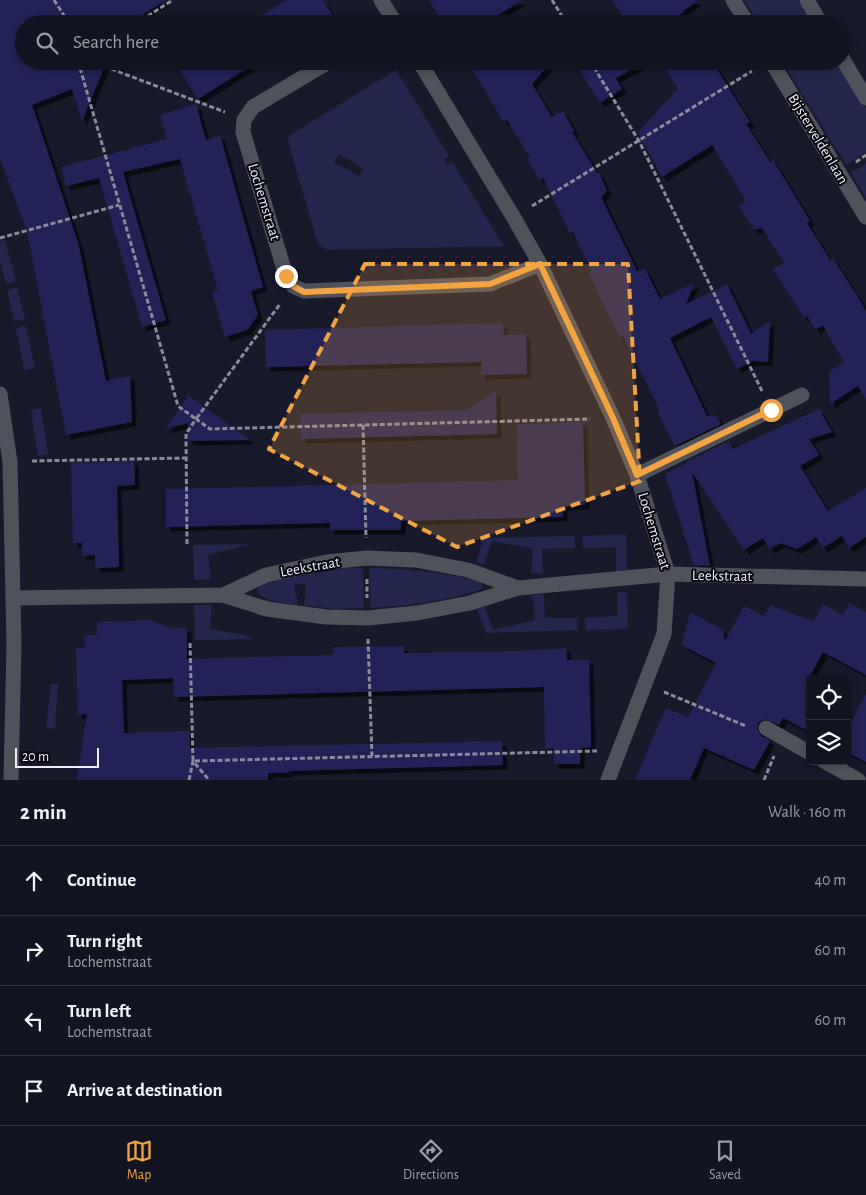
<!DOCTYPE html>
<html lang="en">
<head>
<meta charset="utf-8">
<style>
  body { margin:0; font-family:"Alegreya Sans",sans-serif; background:#1b1d2a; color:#f1f3f6 }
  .controls { position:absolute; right:15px; bottom:15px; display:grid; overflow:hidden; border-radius:5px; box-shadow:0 2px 8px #0003 }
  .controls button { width:45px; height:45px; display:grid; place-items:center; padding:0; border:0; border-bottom:1px solid #31333f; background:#121421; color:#f1f3f6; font:25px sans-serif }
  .scale { position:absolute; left:15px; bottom:12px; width:84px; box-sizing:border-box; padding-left:5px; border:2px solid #ebedfa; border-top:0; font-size:14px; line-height:18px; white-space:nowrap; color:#ebedfa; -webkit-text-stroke:4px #05060d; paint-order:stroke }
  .stop { position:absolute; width:15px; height:15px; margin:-11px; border:4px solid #f3a442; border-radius:50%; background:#fff }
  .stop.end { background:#f3a442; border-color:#fff; box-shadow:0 1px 5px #0008 }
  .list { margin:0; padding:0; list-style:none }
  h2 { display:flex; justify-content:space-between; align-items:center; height:65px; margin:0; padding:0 20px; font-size:21px }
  h2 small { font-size:16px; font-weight:400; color:#9c9ea5 }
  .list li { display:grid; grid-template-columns:32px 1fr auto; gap:15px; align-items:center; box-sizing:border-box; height:70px; padding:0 20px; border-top:1px solid #31333f }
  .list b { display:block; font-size:19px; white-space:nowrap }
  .list p { margin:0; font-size:16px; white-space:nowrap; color:#9c9ea5 }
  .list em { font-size:16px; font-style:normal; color:#9c9ea5 }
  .icon { flex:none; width:28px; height:28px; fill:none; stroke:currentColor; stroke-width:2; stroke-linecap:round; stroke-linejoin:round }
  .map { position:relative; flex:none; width:866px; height:780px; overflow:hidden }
  .search { position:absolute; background:#121421; box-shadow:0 2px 8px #0003; left:15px; right:15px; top:15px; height:55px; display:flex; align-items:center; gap:12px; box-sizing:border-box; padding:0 18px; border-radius:28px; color:#9c9ea5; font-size:19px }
  .sheet { height:345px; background:#121421 }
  nav { display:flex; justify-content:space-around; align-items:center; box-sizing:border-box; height:70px; border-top:1px solid #31333f; background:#121421; font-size:14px; color:#9c9ea5 }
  nav a { display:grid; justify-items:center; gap:2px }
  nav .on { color:#f3a442 }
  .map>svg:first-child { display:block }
</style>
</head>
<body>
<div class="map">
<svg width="866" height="780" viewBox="0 0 866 780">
  <defs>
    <filter id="shadow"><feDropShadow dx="4.5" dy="4.5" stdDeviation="0" flood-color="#0009"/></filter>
  </defs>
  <rect width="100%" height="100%" fill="#181a2c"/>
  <path fill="#23254d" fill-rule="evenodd" d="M744,0H799L814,24H759Z
    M782,61H837L866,108V152L846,165Z
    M396,70L449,156L444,159L447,165L453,163L504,246L327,250L318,244L288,141L290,135ZM339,154L363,168L359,176L334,162Z
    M866,164V198L851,173Z
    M5,240L16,281L6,284L0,261V241Z
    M17,287L25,319L14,321L7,290Z
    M26,326L35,368L24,370L16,328Z
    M41,408L48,454L38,456L31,410Z
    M626,534L627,571L616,572V547L583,548L582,536Z
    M575,536V548L542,549L543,574L531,573L533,549L492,541L484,564L476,562L484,538Z
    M251,544L208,555L211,579L194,580L193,545Z
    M346,568H363L364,608L335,609L304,605L306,584H295V595L297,596V605C286,603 265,602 257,592L260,585L284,578Z
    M369,568C407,568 443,573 480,581L483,587L480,590C444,601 408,606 371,608Z
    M617,592H627L628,629L586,630L585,618L617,616Z
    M544,594L545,618H577L578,630L486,633L477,609L485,607L493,630L535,620L532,595Z
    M194,605H212L210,629L240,634L255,639L195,640Z
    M51,684H58L55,729L46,728Z"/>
  <path fill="#222257" filter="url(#shadow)" d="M0,0H166L128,24H24V61H122L119,68L106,63L82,121L72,89L32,105L79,246L106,381L130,376L132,422L66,435L27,231L0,158Z
    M287,0H323L338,24H248Z
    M429,0H522L492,19L495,24H444Z
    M613,0H698L679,15L685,24H627Z
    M188,61H259L198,99L178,67Z
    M467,61H518L522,68L534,61H552L532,84L552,117L563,111L574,131L572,132L597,173H599L607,191L601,197L637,271L645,269L660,299L694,283L686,304L727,284L751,334L770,321L768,362L753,361L737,369L711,317L670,338L707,416L716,415L721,424L675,446L660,418L657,404L623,336L620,338L605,308L589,273L592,271L573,232L570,233L543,178L540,180L527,159L530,157L507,120L504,122Z
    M574,61H648L616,78L622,89L600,103Z
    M660,61H712L750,122L746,124L770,162L773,160L810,221L807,223L819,242L830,260L833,258L859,299L866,311V399L858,386L830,404L829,372L844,362L823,326L815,329L807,316L804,318L773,269L784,263L762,228L754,230L739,205L746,201L712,145L662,177L638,132L678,89Z
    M196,104L206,140L220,135L263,287L251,291L258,315L247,330L225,337L212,292L218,290L180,159L123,172L166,320L142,327L99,178L66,186L61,167L167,139L160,115Z
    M503,323L504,335L526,334L527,374L481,375V362L266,367L265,330Z
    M496,391L497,434L301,439L300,414L466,410Z
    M187,394L219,418L251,440L188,441V423L165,429L187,398Z
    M819,409L832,432L809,439L819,455L800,466L828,511L866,488V537L849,548L842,536L823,548L816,537L797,549L781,543L770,549L763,538L744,550L692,472L710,566L694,565L665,474L687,463L686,462L729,441L733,449Z
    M583,422L585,505L563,506V517L401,521V530H330V523L166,527V489L518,480L517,424Z
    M134,461L135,485L117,486L119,567L95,568V555L82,556V543H73L71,463Z
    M849,603L866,612V675L823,652L810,676V732L783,718L779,725L765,719L758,723L757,729L761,736L770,741L754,770L704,748L690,780H635L666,708L688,717L716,663L682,645L690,612L723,630L725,641L744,606L764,616L771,605L814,622L823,604L843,615Z
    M151,620L173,629L187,628V659L333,655V647L404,646V653L522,651L566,648L567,660H589L591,747L580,748V764H554L553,748L545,749L544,687L174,697L173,678L122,680L124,733L189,731L190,748L502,741L503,765L289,771L288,773H268V780H77L87,714L77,715L76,648H85L84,635H97V622Z
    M866,694V762L847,752V722L850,724Z"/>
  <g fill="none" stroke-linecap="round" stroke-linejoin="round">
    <path stroke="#8a8c9b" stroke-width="3" stroke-dasharray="5 2.5" stroke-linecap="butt" d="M54,0L65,17L67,24
      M552,0L567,24
      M135,24L173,0
      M78,61L178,406L196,419L280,304
      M90,61L225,112
      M590,61L639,141L762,391
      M856,162L866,155
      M532,206L752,71
      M0,238L119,205
      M363,425L366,538
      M32,461L186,458
      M187,544L186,434L196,419L210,429L590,419
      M367,579V598
      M368,639L372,756
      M190,643L193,761L597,751
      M664,692L746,726
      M189,780L193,761L209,780
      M764,780L774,756"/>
    <path stroke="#50525b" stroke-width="15" d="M381,0L396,24
      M733,0L748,24
      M807,0L821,24
      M842,58L866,98
      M330,61L253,107L244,120L243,132L286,276L293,286L304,291L490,284L540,264
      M419,61L514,218L540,264L613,418L637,475L668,574L664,634L608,780
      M771,61L866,217
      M0,394L10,462L14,644L11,780
      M637,475L802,395
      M223,595L266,575L327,562L367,558L416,560L468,570L518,588
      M13,598L223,595L267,609L326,617L368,618L417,613L470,603L518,588L668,574L866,579
      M766,728L810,753
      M824,761L858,780"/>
  </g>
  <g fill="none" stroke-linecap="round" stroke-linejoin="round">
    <path stroke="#f3a442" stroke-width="6" d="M286,276L293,286L304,292L490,284L540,264L613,418L637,475L771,410"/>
  </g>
  <path fill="#f3a442" fill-opacity="0.2" stroke="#f3a442" stroke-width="4" stroke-dasharray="10 6" stroke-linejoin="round" d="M365,264H628L640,481L457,547L269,449Z"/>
  <g text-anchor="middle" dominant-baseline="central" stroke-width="4" stroke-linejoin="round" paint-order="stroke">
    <g font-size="15" fill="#ebedfa" stroke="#05060d">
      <text transform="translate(818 139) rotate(59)">Bijsterveldenlaan</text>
      <text transform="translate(264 202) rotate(73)">Lochemstraat</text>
      <text transform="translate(654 531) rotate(73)">Lochemstraat</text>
      <text transform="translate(310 567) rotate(-10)">Leekstraat</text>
      <text transform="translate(722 576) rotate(1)">Leekstraat</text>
    </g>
  </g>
</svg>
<div class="controls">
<button><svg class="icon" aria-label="locate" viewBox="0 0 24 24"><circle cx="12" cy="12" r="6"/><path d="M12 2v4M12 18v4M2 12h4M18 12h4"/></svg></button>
<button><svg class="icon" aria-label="layers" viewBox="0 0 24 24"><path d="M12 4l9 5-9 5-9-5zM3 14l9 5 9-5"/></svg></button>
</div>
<div class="scale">20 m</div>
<div class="stop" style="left:771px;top:410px"></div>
<div class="stop end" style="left:286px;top:276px"></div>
<div class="search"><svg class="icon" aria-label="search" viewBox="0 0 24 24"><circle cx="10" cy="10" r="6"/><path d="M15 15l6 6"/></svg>Search here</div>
</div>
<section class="sheet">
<h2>2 min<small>Walk · 160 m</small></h2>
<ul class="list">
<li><svg class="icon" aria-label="ahead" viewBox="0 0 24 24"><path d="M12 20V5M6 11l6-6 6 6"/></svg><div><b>Continue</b></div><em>40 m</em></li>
<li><svg class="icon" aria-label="right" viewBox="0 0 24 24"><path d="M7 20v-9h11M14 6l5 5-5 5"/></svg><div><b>Turn right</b><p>Lochemstraat</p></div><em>60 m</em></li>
<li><svg class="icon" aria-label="left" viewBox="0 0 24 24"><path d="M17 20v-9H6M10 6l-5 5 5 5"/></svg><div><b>Turn left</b><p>Lochemstraat</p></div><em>60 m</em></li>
<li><svg class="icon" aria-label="arrive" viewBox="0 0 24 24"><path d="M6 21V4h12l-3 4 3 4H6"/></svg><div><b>Arrive at destination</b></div></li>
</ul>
</section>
<nav>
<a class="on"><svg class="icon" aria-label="map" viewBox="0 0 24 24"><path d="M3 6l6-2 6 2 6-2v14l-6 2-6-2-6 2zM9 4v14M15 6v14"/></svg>Map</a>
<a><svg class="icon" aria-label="directions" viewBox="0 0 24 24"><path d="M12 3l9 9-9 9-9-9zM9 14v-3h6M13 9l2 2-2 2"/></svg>Directions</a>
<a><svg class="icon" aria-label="saved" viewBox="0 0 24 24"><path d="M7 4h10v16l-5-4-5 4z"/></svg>Saved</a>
</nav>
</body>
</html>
